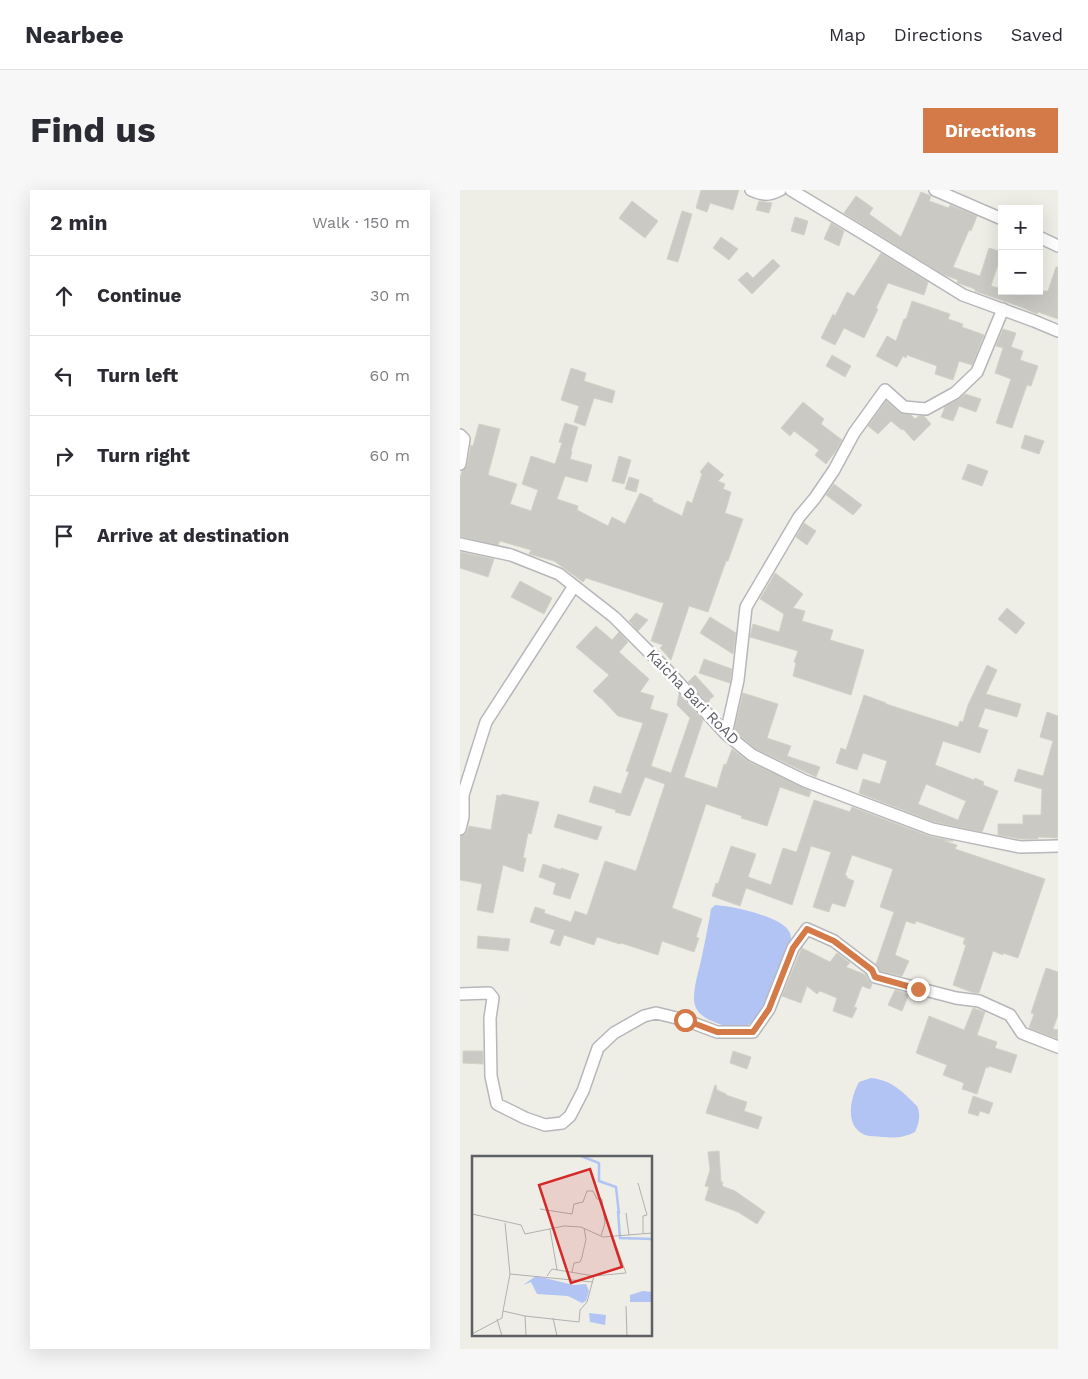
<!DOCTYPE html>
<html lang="en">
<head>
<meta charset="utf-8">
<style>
  body { margin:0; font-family:"Work Sans",sans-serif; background:#f7f7f7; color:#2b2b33 }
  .controls { position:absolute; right:15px; top:15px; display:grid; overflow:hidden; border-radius:0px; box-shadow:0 5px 20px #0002 }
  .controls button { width:45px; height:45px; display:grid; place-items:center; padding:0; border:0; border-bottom:1px solid #e1e1e2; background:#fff; color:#2b2b33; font:25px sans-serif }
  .stop { position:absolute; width:15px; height:15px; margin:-11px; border:4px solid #d37a48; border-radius:50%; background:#fff }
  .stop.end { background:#d37a48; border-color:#fff; box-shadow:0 1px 5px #0008 }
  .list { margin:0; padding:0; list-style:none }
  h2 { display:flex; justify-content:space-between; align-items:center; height:65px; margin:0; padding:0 20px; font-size:21px }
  h2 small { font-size:16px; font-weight:400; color:#7c7c81 }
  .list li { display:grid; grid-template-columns:32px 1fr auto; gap:15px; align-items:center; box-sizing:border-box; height:80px; padding:0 20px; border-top:1px solid #e1e1e2 }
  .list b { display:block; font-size:19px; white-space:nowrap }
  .list em { font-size:16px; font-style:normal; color:#7c7c81 }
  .icon { flex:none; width:28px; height:28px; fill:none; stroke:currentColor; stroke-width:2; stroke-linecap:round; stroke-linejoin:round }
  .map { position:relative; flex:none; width:598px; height:1159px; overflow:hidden; border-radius:0px }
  header { display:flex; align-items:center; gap:30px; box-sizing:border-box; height:70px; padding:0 25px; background:#fff; border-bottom:1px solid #e1e1e2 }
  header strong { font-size:24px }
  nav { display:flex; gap:28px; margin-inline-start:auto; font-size:18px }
  .intro { display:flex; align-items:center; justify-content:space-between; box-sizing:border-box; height:120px; padding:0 30px }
  h1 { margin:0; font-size:35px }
  .button { padding:12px 22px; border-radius:0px; background:#d37a48; color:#fff; font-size:18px; font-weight:700 }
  main { display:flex; gap:30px; padding:0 30px }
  aside { flex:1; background:#fff; border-radius:0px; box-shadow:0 5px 20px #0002 }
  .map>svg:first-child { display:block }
</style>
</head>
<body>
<header>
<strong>Nearbee</strong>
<nav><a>Map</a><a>Directions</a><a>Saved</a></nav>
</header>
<div class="intro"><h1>Find us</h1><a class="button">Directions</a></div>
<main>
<aside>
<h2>2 min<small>Walk · 150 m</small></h2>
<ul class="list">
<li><svg class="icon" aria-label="ahead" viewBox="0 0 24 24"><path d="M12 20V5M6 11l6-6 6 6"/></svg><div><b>Continue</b></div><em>30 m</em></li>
<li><svg class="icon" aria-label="left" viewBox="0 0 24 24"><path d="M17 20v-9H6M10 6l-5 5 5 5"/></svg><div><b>Turn left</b></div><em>60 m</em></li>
<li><svg class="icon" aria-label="right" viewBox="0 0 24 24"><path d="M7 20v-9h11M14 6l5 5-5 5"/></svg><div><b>Turn right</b></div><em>60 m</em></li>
<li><svg class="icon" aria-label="arrive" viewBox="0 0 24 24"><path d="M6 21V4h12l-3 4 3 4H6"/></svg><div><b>Arrive at destination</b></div></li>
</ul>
</aside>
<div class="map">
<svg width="598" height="1159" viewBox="0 0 598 1159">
  <rect width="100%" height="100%" fill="#eeeee7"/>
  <path fill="#b1c4f4" d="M255,715C272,716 319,726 328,740C331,743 331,747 331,751C325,767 302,829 288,835C277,841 263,836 252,831C242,827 234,820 234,809C234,798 237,786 240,775C244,756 248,738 251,719Z
    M411,888C432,890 443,902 457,916C461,925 459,933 455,942C443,948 435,948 422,947C416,946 408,947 403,944C384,934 391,907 399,892Z"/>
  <path fill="#cac9c3" stroke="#d2d2c6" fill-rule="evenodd" d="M241,0H279L273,20L250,13L247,22L236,18Z
    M461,2L471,6L469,11L489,18L490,15L517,26L511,41L509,40L493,77L520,86L529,58L542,62L531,96L542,99V101H588L596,77H598V129L578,122L577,124L561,117L515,101V99L498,93H497L498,90L482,84L384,23L396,6L413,18L409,24L441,47Z
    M172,11L198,31L185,48L159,28Z
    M299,11L312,13L309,23L296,20Z
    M222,21L232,24L218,72L207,69Z
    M335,27L348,31L344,45L331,41Z
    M371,33L384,41L379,56L364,49Z
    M261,47L278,59L269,70L253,58Z
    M421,63L468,92L464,105L428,93L416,118L418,119L404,148L384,138L375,155L361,148L373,124L375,126L387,102L394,106Z
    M313,69L320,76L292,104L278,90L287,82L293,88Z
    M452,111L490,124L488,129L503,134L502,137L524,145L512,175L499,171L493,190L475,184L477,176L447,165L446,168L443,166L437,177L416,166L427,146L436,151L444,129H446Z
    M543,139L556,143L551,157L563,161L560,170L578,176L571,196L567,195L552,238L536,233L551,189L535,183L543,158L536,156Z
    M372,165L391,176L385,187L366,176Z
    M111,178L126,183L124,191L155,201L152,213L134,208L125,236L114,232L119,216L101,210Z
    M505,204L521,209L516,222L499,216L493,231L481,227L485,217L499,209Z
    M426,211L440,223L451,225L455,229L459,226H464L471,234L454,251L443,239L442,240L431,231L418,244L408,236Z
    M343,212L364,229L361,234L382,250L375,262L366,274L355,265L359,260L334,241L330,246L321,238Z
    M105,233L118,237L111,261L112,262L110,269L132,275L127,292L105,286L97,309L118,316L117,320L148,336L152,327L165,334L180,303L193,309L192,311L222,326L227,311L232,313L242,284L240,282L248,272L264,285L258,291L265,294L263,299L271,302L265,323L283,329L268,371H266L248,422L229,416L211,470L200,458L203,455L191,451L204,412L203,413L126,388L123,392L94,371L69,364L71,360L40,351L38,355L0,347V288L2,281L5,279L7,276L11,255L13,256L19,234L40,239L28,285L57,294L50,314L71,321L78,300L62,294L71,266L95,274L102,253L99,252Z
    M565,245L584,251L579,264L561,258Z
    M159,266L171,270L164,294L152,291Z
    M508,274L528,281L522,296L502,289Z
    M169,287L179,290L176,302L165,299Z
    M374,294L402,315L393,325L366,305Z
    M344,333L356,341L347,355L336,347Z
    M0,362L34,369L28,387L0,378Z
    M315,383L343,404L333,418L345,421L342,431L373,440L370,450L404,460L391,505L333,486L336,473L334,472L338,461L290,447L293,434L319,442L324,424L300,409Z
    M60,391L92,408L84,424L51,407Z
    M547,418L565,433L556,444L538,429Z
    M176,423L188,430L178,441L169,431Z
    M250,427L276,443L273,464L240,443Z
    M136,436L152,450L159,442L168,452L159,462L189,489L180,502L194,506L190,519L208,524L191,576L211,583L230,528L217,515L219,504L243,530L224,587L257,598L264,574L266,575L272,559L289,572L351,601L349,607L320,597L307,636L281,628L282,626L246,614L212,718L242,729L236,747L239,748L234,762L202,751L198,765L161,753L160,754L137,747L134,755L104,745L100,756L90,753L95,740L70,732L75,717L85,720L84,723L111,732L115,721L127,725L145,671L176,681L205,594L185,587L170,626L155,622L156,620L129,612L134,596L161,604L169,582L166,581L183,533L158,526L141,508H140L133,501L149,485L116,457Z
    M244,469L272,479L270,493L239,483Z
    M527,475L537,480L526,504L561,514L557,527L525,518L518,537L528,540L520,563L483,551L475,575L514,590L515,588L524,592L523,595L538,601L522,642L474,632L399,603L403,589L420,594L427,571L403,563L397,580L376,573L381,558L386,560L404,505L426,513V514L498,537L500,531L503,532L508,515ZM466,594L506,611L498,630L458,614Z
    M235,485L254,506L250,509L248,514L228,492Z
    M283,503L318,514L307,548L331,556L327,566L360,577L356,587L296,559L274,541Z
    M587,522L598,526V648L578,647V649H561L538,645V634H563V625H581L582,599L554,591L558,579L583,586L593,551L580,547Z
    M42,604L79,612L71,644L68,643L63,668H66L63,682L43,675L33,723L17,720L22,694L0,690V646L6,644L9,636L31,640L37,605L41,606Z
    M354,610L390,622L392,617L469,646L493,651H484L497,655L495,659L585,689L558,768L543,763V765L533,761L519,803H514L493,795L506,755L503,754L505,748L456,731L455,734L446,731L435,765L449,771L442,786L420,781L416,774L434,722L420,717L433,679L392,665L385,685L387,686V688L394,691L385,717L372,713L369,722L353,717L371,662L351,656L332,715L286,698L280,716L252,706L256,693L258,694L271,656L296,664L288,687L311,695L323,658L336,662L337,661Z
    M98,624L142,637L137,650L94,637Z
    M83,674L101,680V678L119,684L110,709L93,704L96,693L79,687Z
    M18,746L50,749L48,761L17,758Z
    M342,758L370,772L377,763L390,773L386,777L406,785L408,790L412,794L410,799L402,796L394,817L397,818L392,828L373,821L377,808L360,801L357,804L347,796L341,813L322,806L340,762Z
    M586,778L598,782V825L593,839L598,840V849L569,838L574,824L571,823Z
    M435,800L449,804L442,821L428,815Z
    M513,818L525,822L517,845L537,852L535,858L557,865L551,883L529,876L528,878L526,877L517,904L502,899L504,893L483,885L487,875L456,863L469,826L504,840Z
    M3,861H23V874L3,873Z
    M273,861L291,867L287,879L270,873Z
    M255,895H256L257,900L266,904V905L287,912L284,921L302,927L298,939L246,923Z
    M513,906L533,913L529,924L520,921L518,926L508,923Z
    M259,961L261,992H263L262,996L275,1001L305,1022L297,1034L278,1022L245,1010L249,997L245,996L250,980L248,962Z"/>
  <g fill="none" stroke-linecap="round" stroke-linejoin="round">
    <g stroke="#b7b7bb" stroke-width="14">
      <path id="street" d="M291,0C302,5 308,6 320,0
        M331,0L404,44L503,105L574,131L598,141
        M475,0L542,29
        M579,47L598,56
        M0,245L4,249L0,274
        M0,354L51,365L99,384L154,427L207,480L266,544L292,565L345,591L472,639L560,657L598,656
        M266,544L278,490L286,417L339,327L355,308L374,280L394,243L425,200L444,217L466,219L495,203L517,182L543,119
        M0,639L3,627V605L26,532L114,396
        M0,804L29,803L33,808L30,828L31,886L37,914L65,928L85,935L102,933L110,926L123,901L138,858L154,843L184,826L196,823L225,830L257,842H293L309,819L333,758L347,739L374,751L412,780L415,787L496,808L519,811L550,825L562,843L598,857"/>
    </g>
    <use href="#street" stroke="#fff" stroke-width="11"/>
  </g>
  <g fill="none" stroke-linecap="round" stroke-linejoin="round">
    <path stroke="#d37a48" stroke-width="6" d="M225,830L257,842H293L309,819L333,758L347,739L374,751L412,780L415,787L458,799"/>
  </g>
  <g text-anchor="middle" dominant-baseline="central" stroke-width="5" stroke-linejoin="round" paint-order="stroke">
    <g font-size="15" fill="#5e5f65" stroke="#fff">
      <text transform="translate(233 507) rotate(46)">Kaicha Bari RoAD</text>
    </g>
  </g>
  <g transform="translate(12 966)">
    <rect width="180" height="180" fill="#eeeee7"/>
    <path d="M64,120L102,129L114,128L117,135L114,145L110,147L96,140L65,138L59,126L51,129ZM171,135L180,136V146H158V139ZM117,157L134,159L133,169L118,166Z" fill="#b1c4f4"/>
    <path fill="none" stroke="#b1c4f4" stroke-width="2.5" d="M109,0L127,7V25L144,31L147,58M146,55L148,82L180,83"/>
    <path fill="none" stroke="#b0b1af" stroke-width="1" d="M166,27L175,59L171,60V77M68,53L100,58L102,48L111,46L115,35H121L125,43H130L133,67L129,80M154,57L157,79M0,58L49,69L53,78L92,70L109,71L131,81L180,77M33,67L38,118L31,155L53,160L107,166L108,154L115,146L122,120L154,117L141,81M78,73L85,114M100,116L102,107L108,106L110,101L114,83L112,72M38,118L121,126M75,120L80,113L122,120M154,150L155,180M53,160L54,180M81,162L85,180M25,163L30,180M0,178L30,162L31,155"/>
    <path fill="#d62828" fill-opacity="0.15" stroke="#d62828" stroke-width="2.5" d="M118,13L150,111L99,127L67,29Z"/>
    <rect width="180" height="180" fill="none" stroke="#5e5f65" stroke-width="2.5"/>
  </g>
</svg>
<div class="controls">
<button>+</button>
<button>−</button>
</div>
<div class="stop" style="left:225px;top:830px"></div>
<div class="stop end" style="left:458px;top:799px"></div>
</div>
</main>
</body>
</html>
